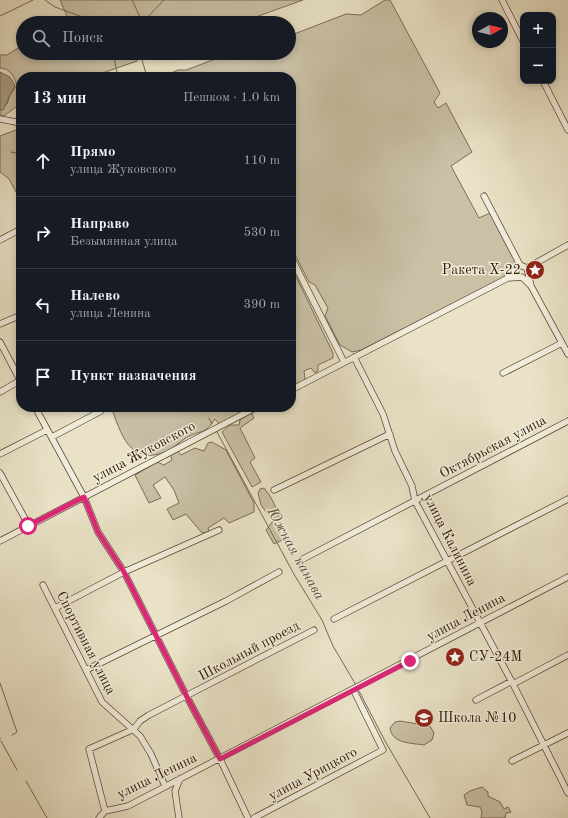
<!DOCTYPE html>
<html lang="ru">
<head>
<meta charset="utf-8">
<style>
  body { margin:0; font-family:"Old Standard TT",serif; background:#20242c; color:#f1f3f6 }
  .controls { position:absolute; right:12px; top:12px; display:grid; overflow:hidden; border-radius:8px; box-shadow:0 2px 6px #0003 }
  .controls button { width:36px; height:36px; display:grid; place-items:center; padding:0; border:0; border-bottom:1px solid #363941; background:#171b24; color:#f1f3f6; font:20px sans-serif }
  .compass { position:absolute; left:472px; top:12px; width:36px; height:36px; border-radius:50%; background:#171b24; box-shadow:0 2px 6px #0003; rotate:82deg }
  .stop { position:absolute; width:12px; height:12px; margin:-9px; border:3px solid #db2777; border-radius:50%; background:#fff }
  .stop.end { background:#db2777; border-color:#fff; box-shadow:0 1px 4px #0008 }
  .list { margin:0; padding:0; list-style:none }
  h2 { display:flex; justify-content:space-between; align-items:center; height:52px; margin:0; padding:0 16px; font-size:17px }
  h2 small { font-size:13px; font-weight:400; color:#9ea1a6 }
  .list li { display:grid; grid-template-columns:26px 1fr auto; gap:12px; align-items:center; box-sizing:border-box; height:72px; padding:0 16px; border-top:1px solid #363941 }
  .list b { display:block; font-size:15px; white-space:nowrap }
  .list p { margin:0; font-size:13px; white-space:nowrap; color:#9ea1a6 }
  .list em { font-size:13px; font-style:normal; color:#9ea1a6 }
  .icon { flex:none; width:22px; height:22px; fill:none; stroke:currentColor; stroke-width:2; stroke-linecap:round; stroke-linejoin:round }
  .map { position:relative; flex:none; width:568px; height:818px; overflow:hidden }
  .search { position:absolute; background:#171b24; box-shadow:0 2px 6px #0003; left:16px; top:16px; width:280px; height:44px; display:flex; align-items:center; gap:10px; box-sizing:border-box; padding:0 14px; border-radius:22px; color:#9ea1a6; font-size:15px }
  .panel { position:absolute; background:#171b24; box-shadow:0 2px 6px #0003; left:16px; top:72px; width:280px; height:340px; border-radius:16px }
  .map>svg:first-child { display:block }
</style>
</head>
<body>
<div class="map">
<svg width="568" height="818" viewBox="0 0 568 818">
  <rect width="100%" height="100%" fill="#e9e2c7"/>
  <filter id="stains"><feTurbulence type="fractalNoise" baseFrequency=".005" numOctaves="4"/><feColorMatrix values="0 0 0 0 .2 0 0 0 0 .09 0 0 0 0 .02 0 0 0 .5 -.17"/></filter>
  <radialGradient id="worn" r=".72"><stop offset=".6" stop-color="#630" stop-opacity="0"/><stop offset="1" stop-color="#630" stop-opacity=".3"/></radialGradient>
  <path fill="#c9c0a6" stroke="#7b6c54" d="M60,0H303L239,23H70Z
    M385,0H390L440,93L434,102L438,108L446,103L472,152L451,166L479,218L490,213L518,263L507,276L361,350L352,352L340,345L325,316L328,308L315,285L309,282L291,247V77H162L178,70H186L231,53H289V36L346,14L361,15Z
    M23,45V53H150L140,55L137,61L91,77H21V103L4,116L0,115V104H7L10,95L17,85C14,77 10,68 0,68V55H7Z
    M16,130L21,131V201L9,179L0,172V136Z
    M291,266L333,353V358L318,365V371L315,373L311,368L304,371L305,380L291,387Z
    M111,407H251L219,424L215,419C204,436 201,429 186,438C179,442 173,449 165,452C129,466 121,433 111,407Z
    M251,412L254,418L240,428L255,458L250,462L261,482L252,487L222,432L230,425H239L240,420Z
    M212,442L226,450L254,503V512L229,523L224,518L208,528L209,532L202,533L186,514L173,520L167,509L179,503L174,490L165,477L153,485L161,498L149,503L135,475L157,462L164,465L172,460L170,453L177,450L181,455L195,448L204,451L208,443Z
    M264,488C277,503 280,520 284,539L274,544L266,530L273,521L261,505L258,493L260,489Z
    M400,721L430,726L434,733L432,740L424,745C412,743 392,744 390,728L395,722Z
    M482,787L488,792V796L500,802L504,809L508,807L511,812L506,813L505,818H481L482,812L480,807L467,805L464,795L470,791Z"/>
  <path fill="#a99d84" stroke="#776850" d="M0,72L10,77L15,85L3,110H0Z"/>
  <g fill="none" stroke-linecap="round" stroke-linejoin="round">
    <path stroke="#776850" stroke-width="1" d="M45,0L55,7L88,19H99L109,23
      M132,0L142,21
      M0,16L33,0
      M142,23L164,0
      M113,53L118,77
      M140,53L147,77
      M11,152L21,154
      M209,418L212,424
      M217,432L295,576L322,620L333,646L356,685
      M0,683L17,732L12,735
      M359,691L385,741L430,818
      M0,738V739
      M1,741L17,770
      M26,781L47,818"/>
    <g stroke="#5c4a34" stroke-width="7">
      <path id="minor" d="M502,0L523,41
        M543,81L568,130
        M0,119L21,123
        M484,196L520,265
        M0,240L21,229
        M291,257L344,362
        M527,268L568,245
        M509,278L522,277L530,285
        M0,324L21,315
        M0,342L21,382
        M354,357L383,414L395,451L412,486L415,501L513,684L568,793
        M503,373L562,343
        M291,390L506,279L520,265L527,268L531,286L568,354
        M0,392L21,380
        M35,407L84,497L98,532L124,572L187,697L220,759L248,818
        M52,437L101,411
        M0,454L47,430
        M0,473L29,526
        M274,490L390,434
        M0,541L257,407
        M301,560L568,421
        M43,585L102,702L140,736L151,754L165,786
        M55,608L124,572L219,530
        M334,619L568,499
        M86,670L226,601L279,572
        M513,684L568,655
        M476,700L512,681
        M512,761L568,733
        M105,811L89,749L134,729L140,721L149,715L314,630
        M99,818L105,811L128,806L568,577
        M179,818L175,791L180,779
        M254,818L383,750L353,689"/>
    </g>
    <use href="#minor" stroke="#f1ecdb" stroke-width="5.5"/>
  </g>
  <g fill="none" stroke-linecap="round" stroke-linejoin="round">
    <path stroke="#db2777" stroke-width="5" d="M28,526L84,497L98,532L124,572L187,697L220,759L410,661"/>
  </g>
  <defs>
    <g id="sight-disc" transform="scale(1)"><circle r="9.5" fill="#8f2418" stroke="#f1ecdb"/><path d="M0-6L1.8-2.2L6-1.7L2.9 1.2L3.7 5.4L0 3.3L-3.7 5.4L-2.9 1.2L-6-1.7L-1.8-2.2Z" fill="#fff"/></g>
    <g id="school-disc" transform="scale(1)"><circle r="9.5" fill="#8f2418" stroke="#f1ecdb"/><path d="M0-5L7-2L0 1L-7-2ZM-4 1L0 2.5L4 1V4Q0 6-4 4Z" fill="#fff"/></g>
  </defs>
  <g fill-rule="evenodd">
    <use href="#sight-disc" x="535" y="270"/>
    <use href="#sight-disc" x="455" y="657"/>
    <use href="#school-disc" x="424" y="718"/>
  </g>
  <g text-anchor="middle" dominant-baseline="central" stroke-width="3" stroke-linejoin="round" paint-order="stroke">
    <g font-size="14" fill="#2d1803" stroke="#f1ecdb" text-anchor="start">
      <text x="521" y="270" text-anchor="end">Ракета Х-22</text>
      <text x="469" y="657">СУ-24М</text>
      <text x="438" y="718">Школа №10</text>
    </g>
    <g font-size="14" fill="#2d1803" stroke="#f1ecdb">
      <text transform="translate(493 447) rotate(-28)">Октябрьская улица</text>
      <text transform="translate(144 452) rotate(-28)">улица Жуковского</text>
      <text transform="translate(450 540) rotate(63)">улица Калинина</text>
      <text transform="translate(466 617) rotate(-28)">улица Ленина</text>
      <text transform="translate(86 643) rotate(63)">Спортивная улица</text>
      <text transform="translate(249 651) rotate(-28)">Школьный проезд</text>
      <text transform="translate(313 774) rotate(-28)">улица Урицкого</text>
      <text transform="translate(157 776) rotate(-26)">улица Ленина</text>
    </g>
    <g font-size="15" font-style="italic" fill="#5f4d37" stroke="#f1ecdb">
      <text transform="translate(295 554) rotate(61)">Южная канава</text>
    </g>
  </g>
  <rect width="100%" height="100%" filter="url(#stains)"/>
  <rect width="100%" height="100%" fill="url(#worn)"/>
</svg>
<div class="controls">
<button>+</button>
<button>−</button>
</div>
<svg class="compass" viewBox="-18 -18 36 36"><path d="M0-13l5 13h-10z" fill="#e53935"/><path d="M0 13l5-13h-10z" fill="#9ea1a6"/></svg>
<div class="stop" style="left:28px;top:526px"></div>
<div class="stop end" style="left:410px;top:661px"></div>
<div class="search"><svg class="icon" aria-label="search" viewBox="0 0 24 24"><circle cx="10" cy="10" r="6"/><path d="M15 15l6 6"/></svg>Поиск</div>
<section class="panel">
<h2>13 мин<small>Пешком · 1.0 km</small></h2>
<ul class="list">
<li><svg class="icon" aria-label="ahead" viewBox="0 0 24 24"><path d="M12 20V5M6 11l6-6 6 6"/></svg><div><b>Прямо</b><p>улица Жуковского</p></div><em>110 m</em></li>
<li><svg class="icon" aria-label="right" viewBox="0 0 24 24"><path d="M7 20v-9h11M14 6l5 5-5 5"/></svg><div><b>Направо</b><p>Безымянная улица</p></div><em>530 m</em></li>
<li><svg class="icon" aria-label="left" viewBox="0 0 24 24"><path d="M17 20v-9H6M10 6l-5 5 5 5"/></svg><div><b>Налево</b><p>улица Ленина</p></div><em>390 m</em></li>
<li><svg class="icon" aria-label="arrive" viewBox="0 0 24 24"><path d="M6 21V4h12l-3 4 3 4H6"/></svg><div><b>Пункт назначения</b></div></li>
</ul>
</section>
</div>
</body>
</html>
